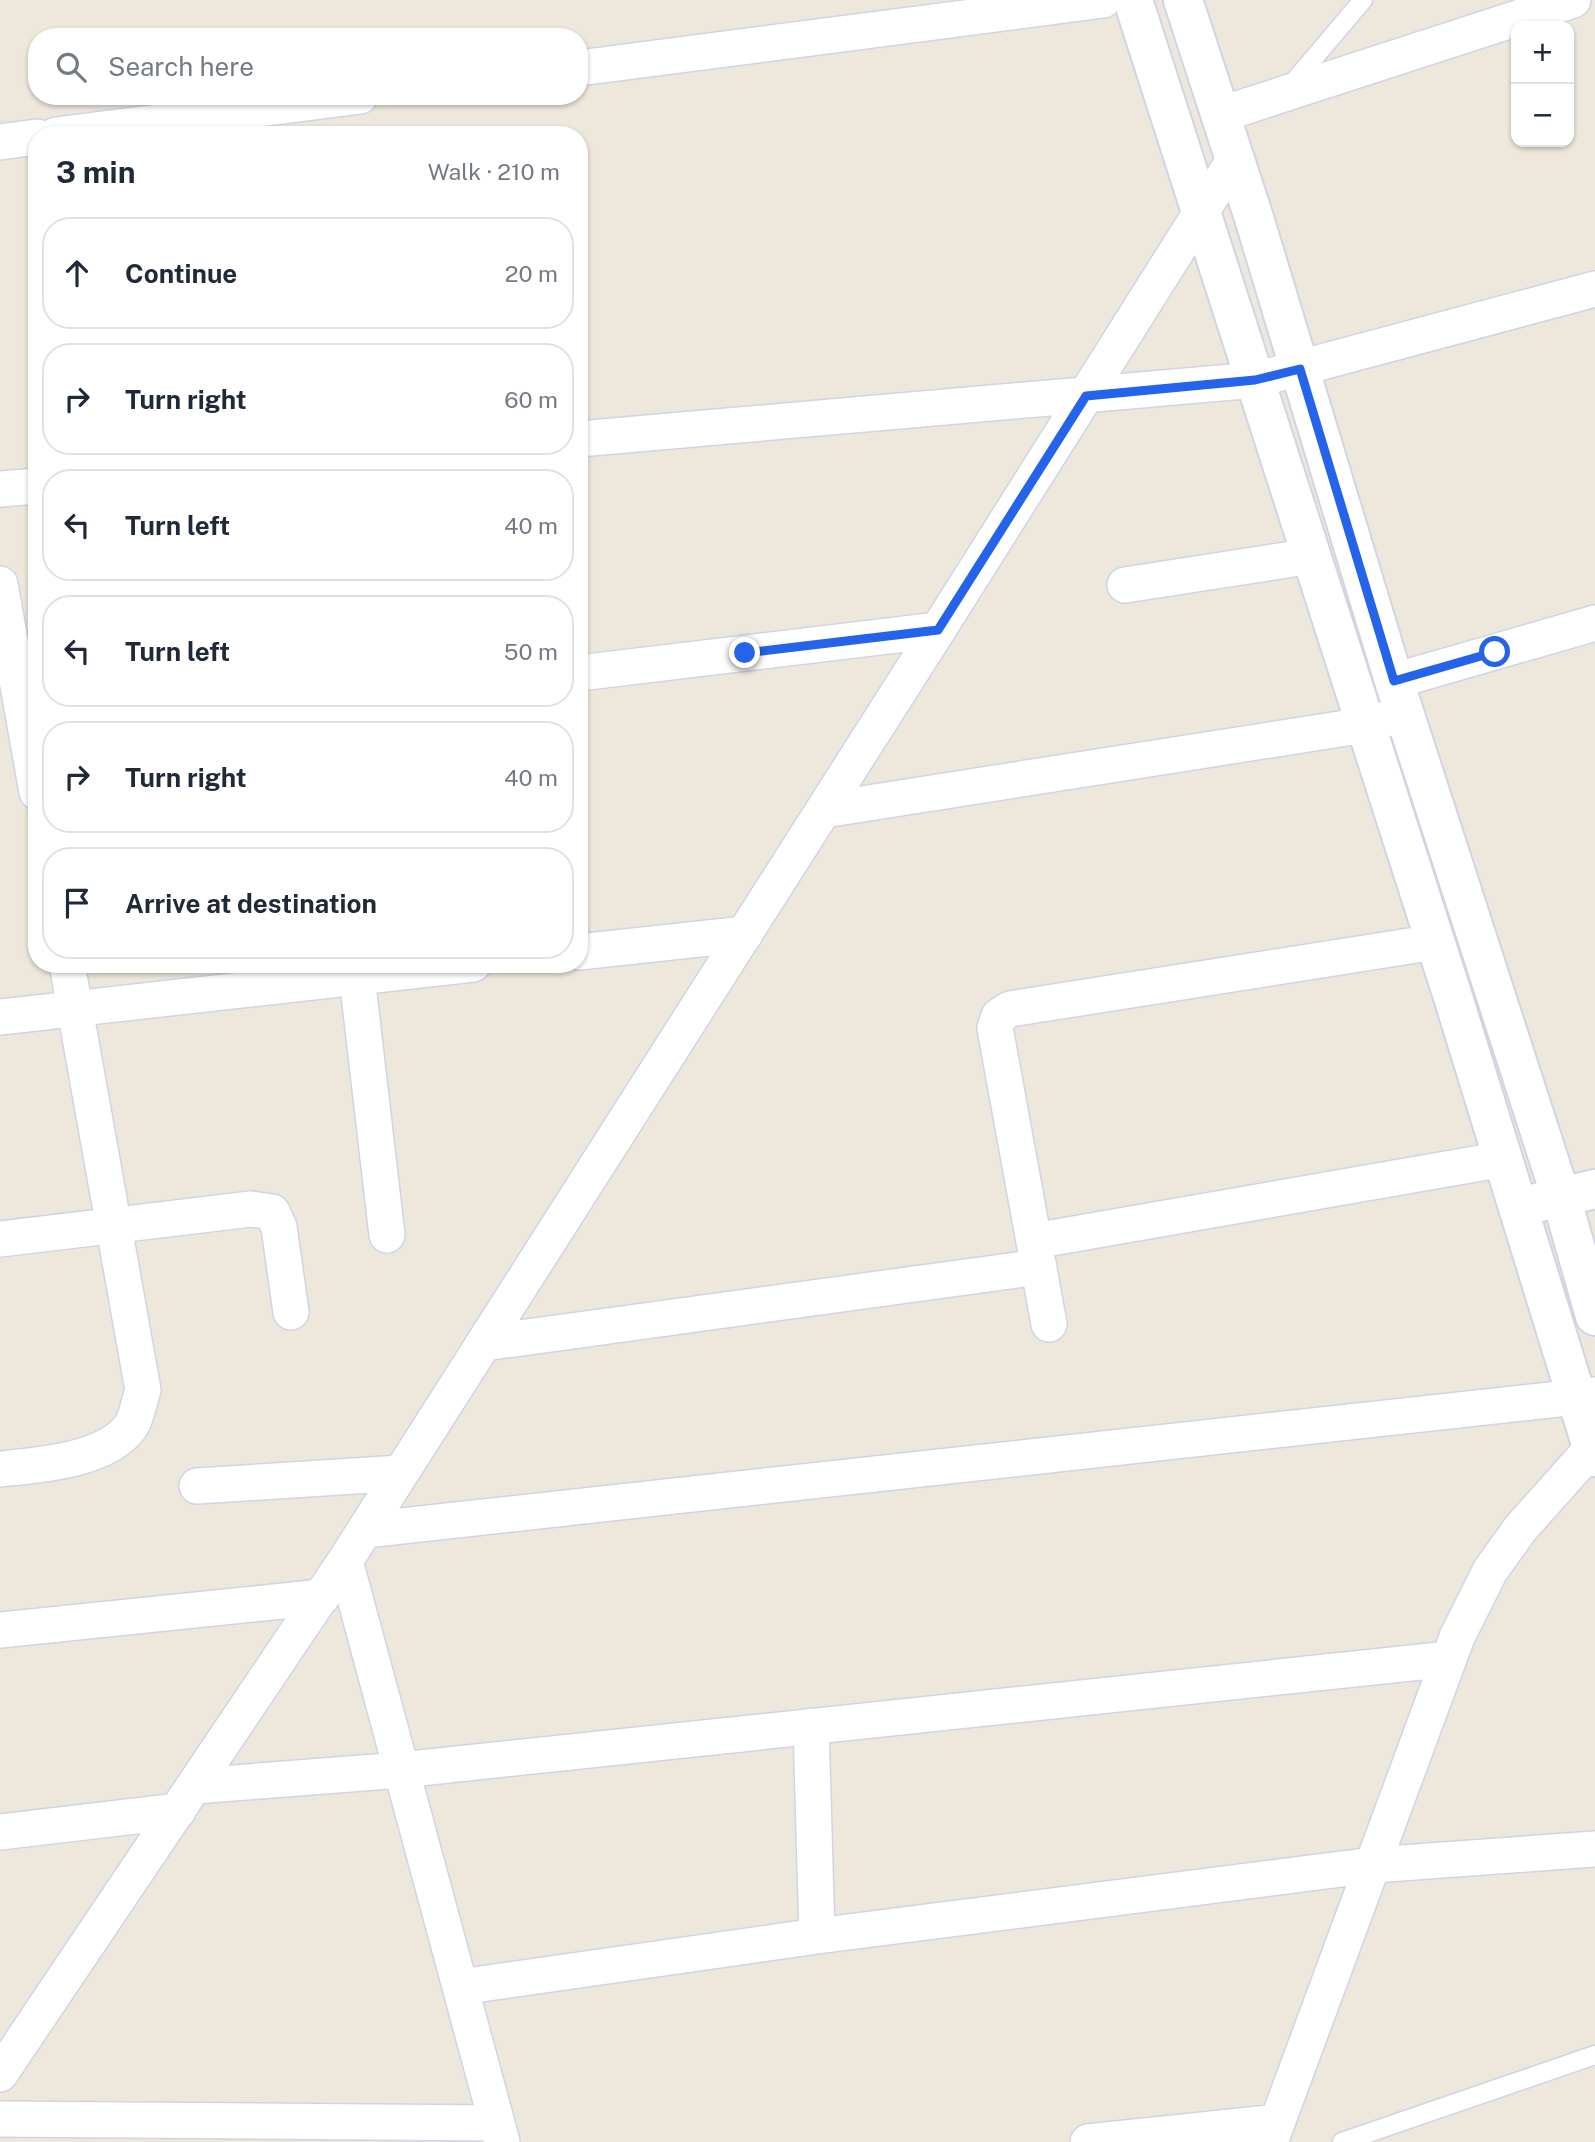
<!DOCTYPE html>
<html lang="en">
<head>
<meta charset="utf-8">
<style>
  body { margin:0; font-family:"Public Sans",sans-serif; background:#f6f6f7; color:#1f2937 }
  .controls { position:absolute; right:21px; top:21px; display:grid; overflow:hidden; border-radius:14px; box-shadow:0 2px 5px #0004 }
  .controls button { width:63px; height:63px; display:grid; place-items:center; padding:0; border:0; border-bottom:2px solid #e0e1e3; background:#fff; color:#1f2937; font:35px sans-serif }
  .stop { position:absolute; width:21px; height:21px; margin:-16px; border:5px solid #2563eb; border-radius:50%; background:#fff }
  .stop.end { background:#2563eb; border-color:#fff; box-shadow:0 2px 7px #0008 }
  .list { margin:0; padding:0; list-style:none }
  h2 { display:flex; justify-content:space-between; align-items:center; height:91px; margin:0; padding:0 28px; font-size:30px }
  h2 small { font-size:23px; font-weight:400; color:#747a83 }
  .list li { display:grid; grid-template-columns:46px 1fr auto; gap:21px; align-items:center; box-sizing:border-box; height:112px; margin:0 14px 14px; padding:0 14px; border:2px solid #e0e1e3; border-radius:28px }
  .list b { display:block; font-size:26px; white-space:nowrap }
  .list em { font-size:23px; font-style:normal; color:#747a83 }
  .icon { flex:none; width:38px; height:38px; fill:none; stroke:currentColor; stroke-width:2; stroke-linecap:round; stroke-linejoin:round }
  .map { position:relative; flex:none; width:1595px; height:2142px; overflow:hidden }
  .search { position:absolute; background:#fff; box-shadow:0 2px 5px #0004; left:28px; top:28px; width:560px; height:77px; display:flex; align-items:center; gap:18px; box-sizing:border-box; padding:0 24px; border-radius:28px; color:#747a83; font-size:26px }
  .panel { position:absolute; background:#fff; box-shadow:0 2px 5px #0004; left:28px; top:126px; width:560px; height:847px; border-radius:28px }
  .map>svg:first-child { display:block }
</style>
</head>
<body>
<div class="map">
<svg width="1595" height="2142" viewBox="0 0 1595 2142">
  <rect width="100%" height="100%" fill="#ede7dc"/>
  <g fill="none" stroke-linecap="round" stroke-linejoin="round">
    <g stroke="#d1d4e4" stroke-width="21">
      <path id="lane" d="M1291,85L1363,0
        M1342,2142L1595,2055"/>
    </g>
    <g stroke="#d1d4e4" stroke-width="38">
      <path id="street" d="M579,68L1103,0
        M1219,115L1573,0
        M56,135L360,96
        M0,142L37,137
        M579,439L1255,380L1595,289
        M0,489L37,486
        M0,584L37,792
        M1125,585L1312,556
        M579,673L938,630
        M1394,681L1595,623
        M824,810L1365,725L1393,717
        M579,952L745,934
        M357,977L387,1235
        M0,1017L473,964
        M0,1239L251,1209L272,1212L279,1227L291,1312
        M1034,1241L1504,1159
        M1049,1324L995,1028L999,1016L1010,1009L1435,942
        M484,1343L1039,1267
        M0,1469C39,1465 106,1461 131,1426C137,1417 139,1401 143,1390L67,964
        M197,1486L401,1473
        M365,1530L1595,1395
        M345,1561L502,2142
        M0,1630L322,1597
        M811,1726L817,1936
        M195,1786L401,1770L1449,1659
        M0,1832L178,1811
        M460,1987L817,1936L1373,1865L1595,1849
        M0,2074L345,1561L938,630L1234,160
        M0,2119L497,2123
        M1088,2142L1277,2122
        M1270,2142L1457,1637L1490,1571L1520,1529L1595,1445"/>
    </g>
    <g stroke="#d1d4e4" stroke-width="42">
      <path id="secondary" d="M1133,0L1453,997L1595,1457
        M1183,0L1254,218L1394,681L1561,1197L1595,1316
        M1536,1203L1595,1189"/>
    </g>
    <use href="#lane" stroke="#fff" stroke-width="18"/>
    <use href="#street" stroke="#fff" stroke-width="35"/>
    <use href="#secondary" stroke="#fff" stroke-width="38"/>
  </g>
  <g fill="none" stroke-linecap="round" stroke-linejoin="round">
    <path stroke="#2563eb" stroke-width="9" d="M745,653L938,630L1086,396L1255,380L1300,369L1394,681L1495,652"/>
  </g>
</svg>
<div class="controls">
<button>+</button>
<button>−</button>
</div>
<div class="stop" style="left:1495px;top:652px"></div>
<div class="stop end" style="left:745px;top:653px"></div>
<div class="search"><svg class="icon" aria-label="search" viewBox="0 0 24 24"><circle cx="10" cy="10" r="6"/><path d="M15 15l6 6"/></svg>Search here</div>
<section class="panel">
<h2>3 min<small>Walk · 210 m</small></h2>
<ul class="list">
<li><svg class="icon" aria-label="ahead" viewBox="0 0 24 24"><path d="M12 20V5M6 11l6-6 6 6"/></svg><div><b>Continue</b></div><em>20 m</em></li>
<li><svg class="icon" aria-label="right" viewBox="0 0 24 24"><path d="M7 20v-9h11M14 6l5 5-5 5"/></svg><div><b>Turn right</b></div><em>60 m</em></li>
<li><svg class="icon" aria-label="left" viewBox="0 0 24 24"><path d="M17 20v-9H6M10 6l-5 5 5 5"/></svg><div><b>Turn left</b></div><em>40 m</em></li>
<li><svg class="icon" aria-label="left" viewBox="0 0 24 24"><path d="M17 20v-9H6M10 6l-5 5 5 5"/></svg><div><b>Turn left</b></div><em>50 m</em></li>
<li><svg class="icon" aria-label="right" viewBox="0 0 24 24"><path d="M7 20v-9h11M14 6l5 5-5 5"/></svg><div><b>Turn right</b></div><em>40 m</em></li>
<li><svg class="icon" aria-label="arrive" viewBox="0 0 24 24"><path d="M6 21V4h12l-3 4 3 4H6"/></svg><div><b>Arrive at destination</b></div></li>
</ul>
</section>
</div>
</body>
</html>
